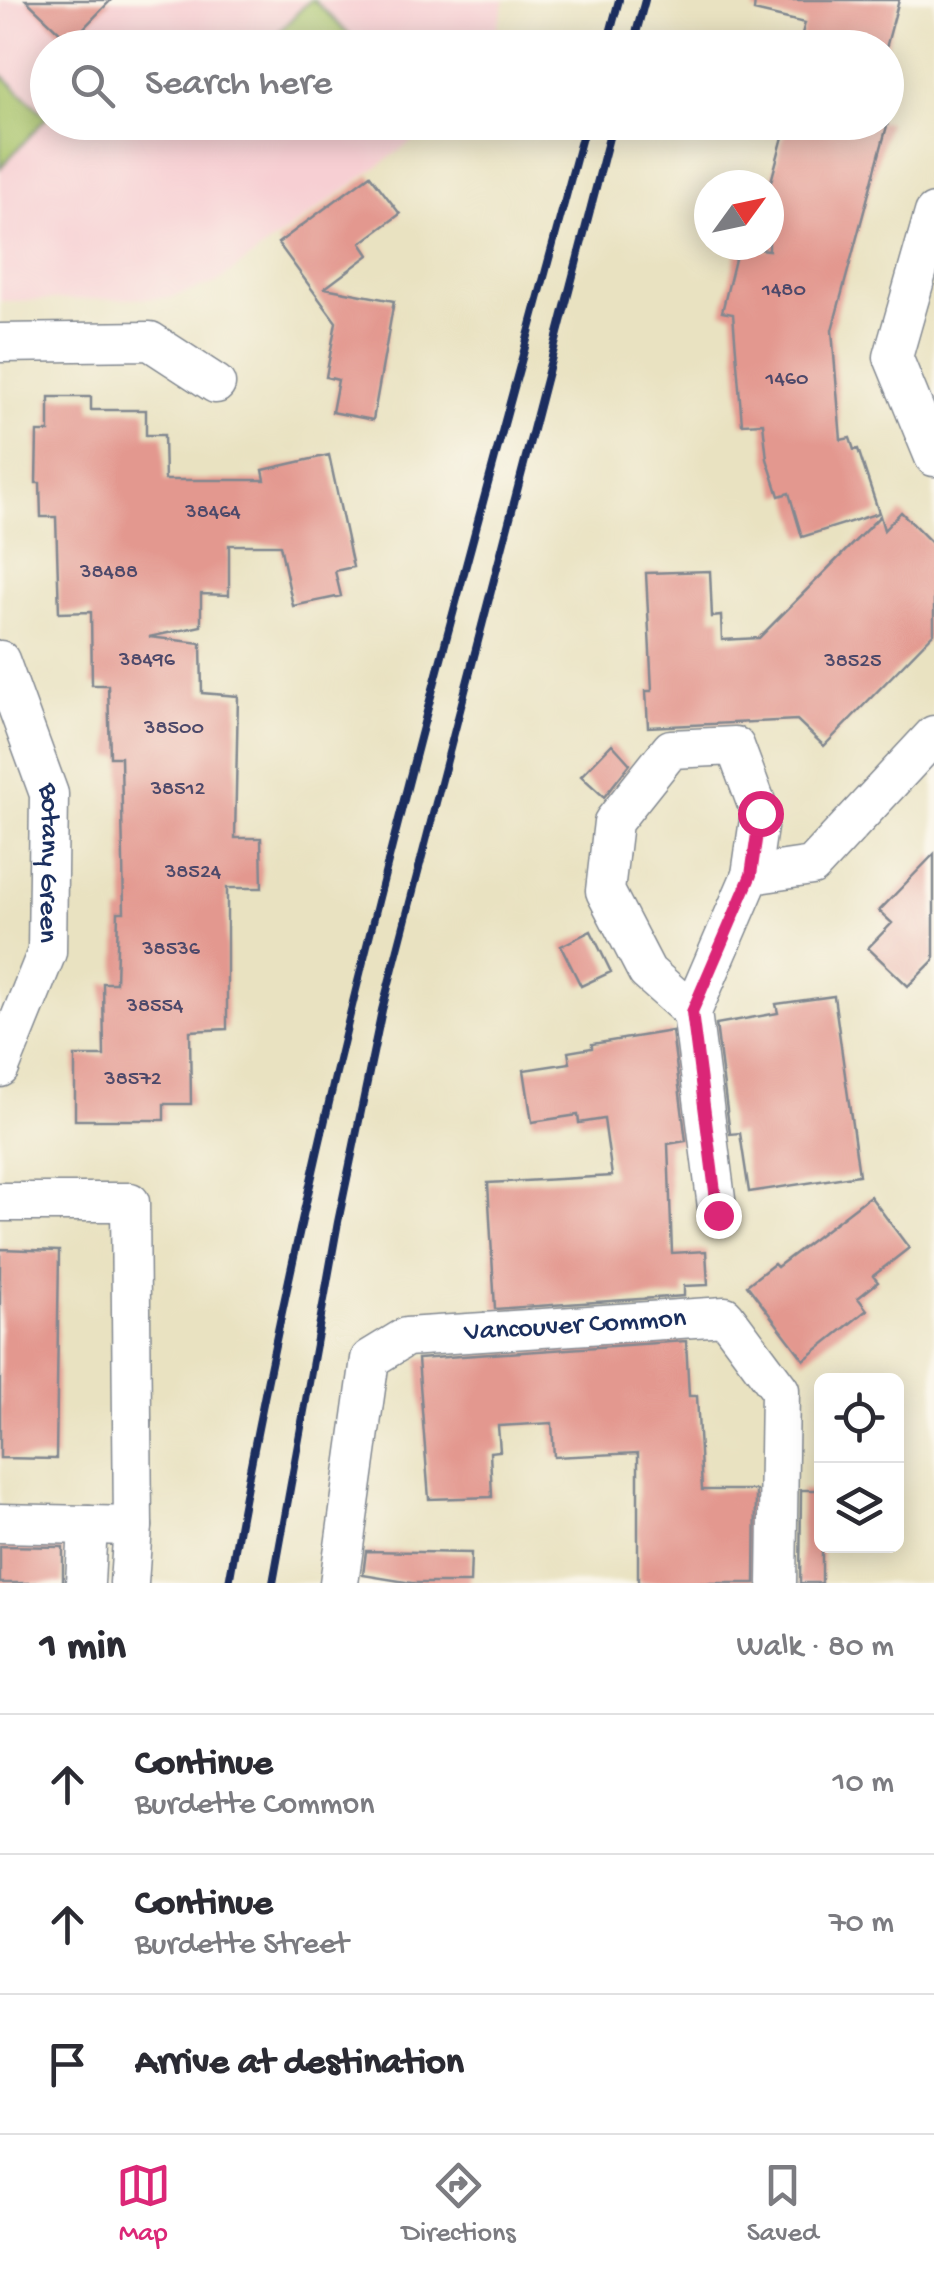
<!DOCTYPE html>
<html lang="en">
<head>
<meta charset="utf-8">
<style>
  body { margin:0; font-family:"Gochi Hand",sans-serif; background:#f2f2f3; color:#2b2b33 }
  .controls { position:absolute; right:30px; bottom:30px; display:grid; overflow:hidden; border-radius:15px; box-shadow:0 5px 25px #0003 }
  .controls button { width:90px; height:90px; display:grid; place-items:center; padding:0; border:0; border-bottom:2px solid #e1e1e2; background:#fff; color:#2b2b33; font:50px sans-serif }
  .compass { position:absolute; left:694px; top:170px; width:90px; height:90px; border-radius:50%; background:#fff; box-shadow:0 5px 25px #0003; rotate:57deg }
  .stop { position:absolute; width:30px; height:30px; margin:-22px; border:8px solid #db2777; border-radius:50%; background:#fff }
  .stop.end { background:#db2777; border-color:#fff; box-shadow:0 2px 10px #0008 }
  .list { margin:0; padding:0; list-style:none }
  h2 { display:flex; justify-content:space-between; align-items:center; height:130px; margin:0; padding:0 40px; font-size:42px }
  h2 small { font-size:32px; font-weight:400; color:#7c7c81 }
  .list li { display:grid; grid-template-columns:65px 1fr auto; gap:30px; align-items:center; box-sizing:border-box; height:140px; padding:0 40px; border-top:2px solid #e1e1e2 }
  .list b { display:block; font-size:38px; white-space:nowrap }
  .list p { margin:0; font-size:32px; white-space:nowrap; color:#7c7c81 }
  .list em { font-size:32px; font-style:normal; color:#7c7c81 }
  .icon { flex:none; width:55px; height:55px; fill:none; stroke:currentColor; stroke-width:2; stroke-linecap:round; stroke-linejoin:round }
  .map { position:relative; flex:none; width:934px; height:1583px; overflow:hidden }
  .search { position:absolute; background:#fff; box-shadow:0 5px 25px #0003; left:30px; right:30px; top:30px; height:110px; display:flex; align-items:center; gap:25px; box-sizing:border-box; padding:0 35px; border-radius:55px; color:#7c7c81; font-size:38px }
  .sheet { height:550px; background:#fff }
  nav { display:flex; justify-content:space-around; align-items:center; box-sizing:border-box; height:140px; border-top:2px solid #e1e1e2; background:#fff; font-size:28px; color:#7c7c81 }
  nav a { display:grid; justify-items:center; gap:5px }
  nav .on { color:#db2777 }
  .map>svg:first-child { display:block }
</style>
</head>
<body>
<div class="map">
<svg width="934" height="1583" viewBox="0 0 934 1583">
  <rect width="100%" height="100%" fill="#fbf7ec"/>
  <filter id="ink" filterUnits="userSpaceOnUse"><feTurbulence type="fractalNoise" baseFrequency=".01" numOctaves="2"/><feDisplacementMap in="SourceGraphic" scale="20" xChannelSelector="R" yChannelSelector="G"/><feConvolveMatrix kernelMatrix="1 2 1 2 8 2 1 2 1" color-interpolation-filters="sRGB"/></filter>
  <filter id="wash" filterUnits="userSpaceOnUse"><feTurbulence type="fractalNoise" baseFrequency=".0048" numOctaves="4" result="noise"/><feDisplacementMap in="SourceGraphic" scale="40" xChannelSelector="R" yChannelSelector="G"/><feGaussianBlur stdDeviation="2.25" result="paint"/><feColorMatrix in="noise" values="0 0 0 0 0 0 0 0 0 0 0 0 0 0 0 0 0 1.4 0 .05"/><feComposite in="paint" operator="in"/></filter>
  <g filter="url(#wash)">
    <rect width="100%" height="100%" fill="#e9e2c1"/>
    <path fill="#f7cfd3" d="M0,0H505L492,47L48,48V122L438,123L216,283L169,298L0,301Z"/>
    <path fill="#a7c369" stroke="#617964" stroke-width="2.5" d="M310,0H314L361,46L264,47Z
      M0,73L47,117L0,168Z"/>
    <g id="blocks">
      <path fill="#e3988f" d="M26,0H111L70,42Z
        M755,0H899L886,48H798L805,23L754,11Z
        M787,122H888L832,330L841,440L850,438L854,450L858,449L879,513L802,537L789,493L779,496L767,459L763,423L742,424L733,314L722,312L738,247L769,250V189Z
        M370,175L400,214L361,243L369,255L325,288L394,301L373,420L332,412L338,380L326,377L336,322L278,243Z
        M49,397H91V410H146V435H164L165,480H265L263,470L329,455L353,567L335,571L341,596L293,606L280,545H229V595L201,594V626L149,637L201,643L202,693L238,696L235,838H261L262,888H227V1029L190,1031L191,1104H164V1120H75V1056H104L103,983H116L118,912H124L121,757H110L108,685H92L91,612L59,613L56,517H41L40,483H36L37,432H49Z
        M901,512L934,545V633L824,746L797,720L648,727L646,691H652L646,573L710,571L712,617L721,616L722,640L759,638L880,516L884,530Z
        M612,744L630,764L604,797L581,776Z
        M934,854V960L908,986L868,948L892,923L879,911Z
        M591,931L611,972L581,986L561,946Z
        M834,996L859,1175L749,1192L740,1133L730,1134L716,1024L778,1013L776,1004Z
        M672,1031L686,1141L668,1144L672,1253L706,1251L708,1285L684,1286V1296L495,1309L488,1183L612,1176L604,1119L579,1123L578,1115L532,1122L524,1070L570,1063L568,1052L592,1048V1044Z
        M870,1196L909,1248L873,1276L878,1282L858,1298L867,1310L804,1360L747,1285L774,1264L777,1267Z
        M0,1249L59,1251L56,1459L0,1458Z
        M686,1341L689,1396H697L702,1490H756L755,1583H638V1453L554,1457L552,1423L498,1426L500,1451L490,1452L492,1497L429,1499L418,1359Z
        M801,1490H822V1583H800Z
        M0,1546L63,1547V1583H0Z
        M366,1551L471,1553L470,1583H412L363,1575Z"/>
    </g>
  </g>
  <g filter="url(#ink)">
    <use href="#blocks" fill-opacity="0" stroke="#828890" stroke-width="2.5"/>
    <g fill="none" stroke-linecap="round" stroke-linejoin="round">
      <g stroke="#828890" stroke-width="41">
        <g id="minor">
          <path d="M934,213L893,357L934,457"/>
          <path d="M0,343L150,341L216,384"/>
          <path id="s1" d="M0,660L49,794L47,952L0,1068"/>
          <path d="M751,875L812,866L934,735"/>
          <path d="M692,1012L647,972L605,891L613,822L671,749L735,746L760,813L751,875L692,1012L718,1215"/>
          <path d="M0,1202H130L133,1526L129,1583"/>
          <path d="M0,1523L133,1526"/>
          <path d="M85,1583L88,1525"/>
          <path id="s2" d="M339,1583L370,1359L406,1337L725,1316L780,1390L777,1583"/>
        </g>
      </g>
      <use href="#minor" stroke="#fff" stroke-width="38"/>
      <path stroke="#1b2f5e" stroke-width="8" d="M606,48L619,0
        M632,48L645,0
        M229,1583C316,1089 456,606 586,122
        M273,1583L338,1222L382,1010L613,122"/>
    </g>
  </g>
  <g fill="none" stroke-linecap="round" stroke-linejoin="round" filter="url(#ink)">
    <path stroke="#db2777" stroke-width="12" d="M718,1215L692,1012L751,875L760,813"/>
  </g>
  <g text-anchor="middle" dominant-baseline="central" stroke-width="8" stroke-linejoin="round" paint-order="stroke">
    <g font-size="22" fill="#4d496a">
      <text x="784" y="291">1480</text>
      <text x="787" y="380">1460</text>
      <text x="213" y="513">38464</text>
      <text x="109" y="573">38488</text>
      <text x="147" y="661">38496</text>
      <text x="853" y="662">38525</text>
      <text x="174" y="729">38500</text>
      <text x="178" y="790">38512</text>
      <text x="193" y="873">38524</text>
      <text x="171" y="950">38536</text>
      <text x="155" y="1007">38554</text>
      <text x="133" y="1080">38572</text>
    </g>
    <g font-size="28" fill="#1b2f5e" stroke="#fbf7ec">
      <text stroke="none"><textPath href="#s1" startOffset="212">Botany Green</textPath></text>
      <text stroke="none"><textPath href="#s2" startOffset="438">Vancouver Common</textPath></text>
    </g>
  </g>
</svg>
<div class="controls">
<button><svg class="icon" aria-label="locate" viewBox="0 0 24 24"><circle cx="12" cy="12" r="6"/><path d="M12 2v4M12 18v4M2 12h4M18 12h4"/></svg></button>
<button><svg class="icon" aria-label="layers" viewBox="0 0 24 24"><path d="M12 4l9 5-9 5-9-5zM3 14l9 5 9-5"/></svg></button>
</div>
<svg class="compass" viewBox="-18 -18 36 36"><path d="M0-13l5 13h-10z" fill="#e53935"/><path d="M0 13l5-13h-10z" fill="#7c7c81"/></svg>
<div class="stop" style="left:760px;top:813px"></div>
<div class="stop end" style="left:718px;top:1215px"></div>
<div class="search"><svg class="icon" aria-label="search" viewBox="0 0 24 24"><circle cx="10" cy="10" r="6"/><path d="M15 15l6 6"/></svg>Search here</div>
</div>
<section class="sheet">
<h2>1 min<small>Walk · 80 m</small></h2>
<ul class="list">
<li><svg class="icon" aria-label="ahead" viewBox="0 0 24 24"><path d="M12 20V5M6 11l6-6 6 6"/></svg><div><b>Continue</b><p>Burdette Common</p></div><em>10 m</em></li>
<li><svg class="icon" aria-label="ahead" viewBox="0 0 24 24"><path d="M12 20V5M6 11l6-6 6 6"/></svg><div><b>Continue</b><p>Burdette Street</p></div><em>70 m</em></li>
<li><svg class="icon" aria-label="arrive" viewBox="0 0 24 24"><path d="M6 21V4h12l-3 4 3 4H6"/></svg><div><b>Arrive at destination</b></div></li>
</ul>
</section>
<nav>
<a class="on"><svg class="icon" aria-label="map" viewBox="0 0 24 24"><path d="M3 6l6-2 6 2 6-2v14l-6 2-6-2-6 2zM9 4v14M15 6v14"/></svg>Map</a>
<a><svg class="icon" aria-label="directions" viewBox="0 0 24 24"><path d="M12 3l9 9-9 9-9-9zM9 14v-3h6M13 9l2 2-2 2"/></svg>Directions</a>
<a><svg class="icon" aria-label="saved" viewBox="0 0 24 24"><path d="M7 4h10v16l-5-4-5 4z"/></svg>Saved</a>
</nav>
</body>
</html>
